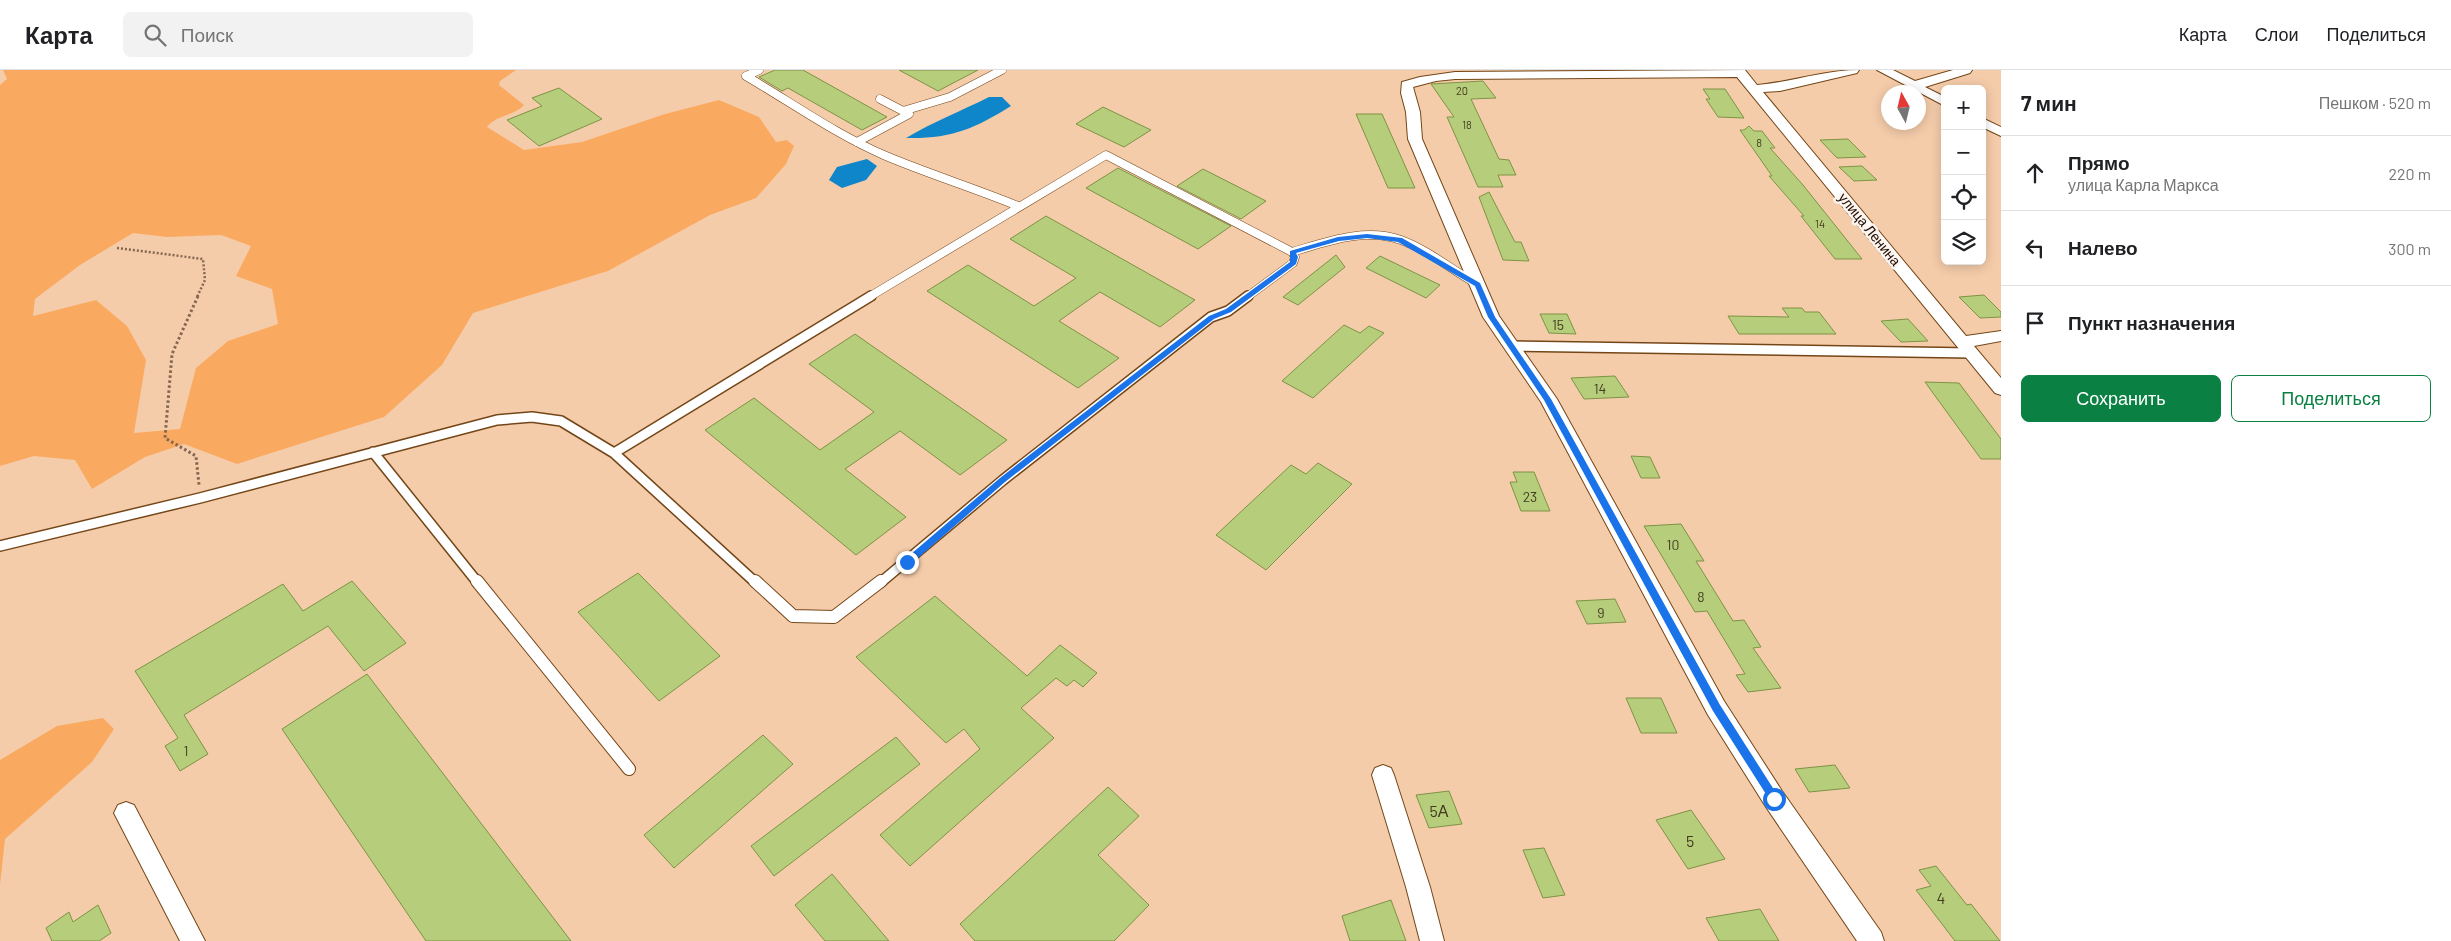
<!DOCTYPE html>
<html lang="ru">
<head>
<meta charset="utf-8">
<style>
  body { margin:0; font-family:Barlow,sans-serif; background:#f2f2f2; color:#202124 }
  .controls { position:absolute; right:15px; top:15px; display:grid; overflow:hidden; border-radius:8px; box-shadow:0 2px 12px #0003 }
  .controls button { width:45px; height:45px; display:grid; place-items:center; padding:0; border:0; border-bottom:1px solid #e0e0e0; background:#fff; color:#202124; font:25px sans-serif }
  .compass { position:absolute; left:1881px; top:15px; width:45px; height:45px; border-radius:50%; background:#fff; box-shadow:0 2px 12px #0003; rotate:352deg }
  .stop { position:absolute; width:15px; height:15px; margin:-11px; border:4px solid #1a73e8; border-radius:50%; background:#fff }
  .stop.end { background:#1a73e8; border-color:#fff; box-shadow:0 1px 5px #0008 }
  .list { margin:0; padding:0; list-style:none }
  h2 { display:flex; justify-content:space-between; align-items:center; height:65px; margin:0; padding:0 20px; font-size:21px }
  h2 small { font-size:16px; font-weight:400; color:#757577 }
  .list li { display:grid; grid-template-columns:32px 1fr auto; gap:15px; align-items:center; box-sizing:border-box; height:75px; padding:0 20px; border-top:1px solid #e0e0e0 }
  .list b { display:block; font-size:19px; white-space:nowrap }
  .list p { margin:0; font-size:16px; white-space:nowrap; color:#757577 }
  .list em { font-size:16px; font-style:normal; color:#757577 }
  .actions { display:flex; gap:10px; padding:15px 20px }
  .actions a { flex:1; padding:11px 0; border:1px solid #0b8043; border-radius:8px; text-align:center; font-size:18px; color:#0b8043 }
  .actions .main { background:#0b8043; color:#fff }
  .icon { flex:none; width:28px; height:28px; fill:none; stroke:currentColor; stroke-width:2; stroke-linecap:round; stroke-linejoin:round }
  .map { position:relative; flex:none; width:2001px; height:871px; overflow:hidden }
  header { display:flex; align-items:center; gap:30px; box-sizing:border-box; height:70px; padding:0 25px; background:#fff; border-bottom:1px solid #e0e0e0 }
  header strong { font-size:24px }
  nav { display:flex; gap:28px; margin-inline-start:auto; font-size:18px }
  .search { width:350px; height:45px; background:#f2f2f2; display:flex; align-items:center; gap:12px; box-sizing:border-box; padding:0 18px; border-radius:8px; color:#757577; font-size:19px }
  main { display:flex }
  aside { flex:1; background:#fff }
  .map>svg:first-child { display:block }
</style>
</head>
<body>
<header>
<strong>Карта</strong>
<div class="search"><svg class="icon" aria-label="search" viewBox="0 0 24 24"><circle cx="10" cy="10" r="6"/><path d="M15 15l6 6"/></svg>Поиск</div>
<nav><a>Карта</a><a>Слои</a><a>Поделиться</a></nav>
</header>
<main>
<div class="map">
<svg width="2001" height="871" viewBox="0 0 2001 871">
  <rect width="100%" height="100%" fill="#f5ccaa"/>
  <path fill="#faaa60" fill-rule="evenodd" d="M3,0H516L500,11L499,15L524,35C514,46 496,45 487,57L524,80L582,72L665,44L719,30L759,47L776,72L787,70L794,76L786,94L756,128L710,145L608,201L473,243L442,295L384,347L237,394L184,374L145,387L92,419L75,390L34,386L0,396V15L7,9ZM133,163L167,167L221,165L251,176L236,206L272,219L278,254L228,271L196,298L180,359L134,363L146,290L127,256L96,230L33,246L35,229L80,195Z
    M103,648L114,659L92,692L5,769L0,815V690L57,656Z"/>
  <path fill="#0e86c9" d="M989,27H1002L1011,36C974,59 951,69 906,68C933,52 961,41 989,27Z
    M867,89L877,96L866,110L842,118L829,110L837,97Z"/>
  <path fill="#b6cd7c" stroke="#7e9344" d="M775,0H803L887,47L862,60L788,18L782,21L759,7Z
    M899,0H978L938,21Z
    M1483,11L1496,28L1471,29L1499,89L1509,90L1516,105H1498L1503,117H1478L1447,47H1454L1431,14Z
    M559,18L602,49L539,76L507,50L542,36L532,28Z
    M1703,19H1725L1744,48L1718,47L1706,29H1710Z
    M1103,37L1151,60L1124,77L1076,54Z
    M1356,44H1382L1415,118H1388Z
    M1749,56L1754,61H1762L1775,78H1770L1803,115L1862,189H1835L1801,146H1804L1769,106H1772L1740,60H1744Z
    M1848,69L1866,87L1837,88L1820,70Z
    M1862,96L1877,110L1854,111L1839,97Z
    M1118,98L1231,156L1198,179L1086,118Z
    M1203,99L1266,131L1241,149L1177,116Z
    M1489,122L1515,172H1521L1529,191L1503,190L1479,127Z
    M1046,146L1195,230L1160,257L1100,222L1059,251L1119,288L1078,318L927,221L968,195L1034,236L1076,208L1010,169Z
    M1336,185L1345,197L1298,235L1283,227Z
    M1380,186L1440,215L1426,228L1366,198Z
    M1984,225L2001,242V247L1980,248L1959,227Z
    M1782,238H1802L1805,242H1819L1836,264H1739L1728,246L1789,247Z
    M1540,244H1567L1576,264L1549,263Z
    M1908,249L1928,271L1901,272L1881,251Z
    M1344,255L1360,263L1369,256L1384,263L1313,328L1282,311Z
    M855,264L1007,370L960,405L900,361L845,399L906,447L856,485L705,360L754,328L820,380L874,342L809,294Z
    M1615,306L1629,327L1584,329L1571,308Z
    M1925,312L1959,313L2001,369V389H1981Z
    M1631,386L1650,387L1660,408H1641Z
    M1318,393L1352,414L1266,500L1216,465L1291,395L1306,404Z
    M1513,402H1534L1550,441H1521L1510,412H1517Z
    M1681,454L1704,491H1696L1733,551L1744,550L1761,577L1753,578L1781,618L1748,622L1736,605L1745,604L1707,541L1695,542L1644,456Z
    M638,503L720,586L659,631L578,542Z
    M352,511L406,573L364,601L328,556L184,645L208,684L180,701L165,676L178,668L135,601L283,514L303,541Z
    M935,526L1027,606L1060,575L1097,603L1083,617L1074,610L1067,616L1056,608L1021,638L1054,668L910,796L880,765L980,679L964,659L946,673L856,587Z
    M1615,529L1626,552L1587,554L1576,531Z
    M367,604L571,871H426L282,659Z
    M1626,628H1661L1677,663H1641Z
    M763,665L793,694L674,798L644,765Z
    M896,667L920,694L774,806L751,776Z
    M1835,695L1850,718L1809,722L1795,699Z
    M1108,717L1139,746L1098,785L1149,835L1114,871H975L960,854Z
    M1449,721L1462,754L1429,758L1416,725Z
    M1691,740L1725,789L1688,799L1656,750Z
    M1544,778L1565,825L1543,828L1523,780Z
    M1936,796L1967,835L1971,834L2000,871H1955L1916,820L1931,816L1919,800Z
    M832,804L889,871H825L795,835Z
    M1391,830L1406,871H1350L1342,846Z
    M98,835L111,863L99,871H52L46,858L69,842L73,852Z
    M1760,839L1779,871H1719L1706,848Z"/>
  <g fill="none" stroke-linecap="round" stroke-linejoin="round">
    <g stroke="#744617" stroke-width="9">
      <path id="service-far2" d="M759,0L746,6C792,33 837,65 886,86C929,104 974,118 1018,136
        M880,29L903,41
        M857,72L909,44L903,41L950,27L1002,0
        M1292,182C1326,172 1365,157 1401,170C1428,180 1452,200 1477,214
        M869,227L1106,85L1292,182L1295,187L1293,193L1247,227"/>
    </g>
    <g stroke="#744617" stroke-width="12">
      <path id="service-far1" d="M1510,276L1972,283
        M373,382L478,513
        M614,383L756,513
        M614,383L871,226
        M0,476L200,428L497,350L532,347L561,351L614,383
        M880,513L1003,410L1211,247L1228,241L1248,226"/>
    </g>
    <g stroke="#744617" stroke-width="14">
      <path id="service" d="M477,511L629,699
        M755,511L793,546L834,547L881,511"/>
    </g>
    <g stroke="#744617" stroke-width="2">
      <path id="minor" d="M1745,0L1757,15C1792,12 1824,0 1859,0L1857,3L1780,21L1763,22L1966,266L2001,261V271L1974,276L2001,308V325L1995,323L1737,7L1455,9L1436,11L1413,17L1420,42L1422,69L1499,246L1557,329L1724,631L1782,721L1881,862L1884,871H1857L1766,737L1708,645L1541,332L1483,247L1408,69L1406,42L1401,23L1402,12L1420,7L1455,2Z
        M1877,0H1893L1915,11L1953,0H1972L1970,3L1925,17L1945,27V36Z
        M1982,48L2001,57V66L1982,57Z
        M1383,695L1391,698L1394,705L1430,817L1444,871H1420L1406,817L1372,705L1375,698Z
        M126,732L134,735L205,871H180L114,743L118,735Z"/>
    </g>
    <path stroke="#846651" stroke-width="2.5" stroke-dasharray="2 2" stroke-linecap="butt" d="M117,178L203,189L205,210L197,227"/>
    <path stroke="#846651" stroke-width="3" stroke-dasharray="2.5 2.5" stroke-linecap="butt" d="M198,226L172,284L165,368L196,386L199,415"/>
    <use href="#service-far2" stroke="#fff" stroke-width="8"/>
    <use href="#service-far1" stroke="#fff" stroke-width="9"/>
    <use href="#service" stroke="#fff" stroke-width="12"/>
    <use href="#minor" fill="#fff" fill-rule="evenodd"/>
  </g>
  <path fill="#1a73e8" d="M1367,164L1402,168L1480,213L1495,247L1551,329L1720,635L1778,726V732H1771L1713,641L1544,330L1488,247L1475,216L1398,172L1367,168L1339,171L1296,183L1298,187L1296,194L1231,242L1214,249L1005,412L910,495H904V490L1000,408L1209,246L1226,239L1290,192V181L1338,167Z"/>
  <g text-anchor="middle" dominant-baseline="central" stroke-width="5" stroke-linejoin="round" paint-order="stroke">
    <g font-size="11" fill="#433b1f">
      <text x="1462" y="20">20</text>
      <text x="1467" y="54">18</text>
      <text x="1759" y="72">8</text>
      <text x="1820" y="153">14</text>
    </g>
    <g font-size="14" fill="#1d0a00" stroke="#fcf5ef">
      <text transform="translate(1870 159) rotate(51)">улица Ленина</text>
    </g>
    <g font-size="14" fill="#433b1f">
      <text x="1558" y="254">15</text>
      <text x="1600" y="318">14</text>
      <text x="1530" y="426">23</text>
      <text x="1673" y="474">10</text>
      <text x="1701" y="526">8</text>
      <text x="1601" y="542">9</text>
      <text x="186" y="680">1</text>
    </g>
    <g font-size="16" fill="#433b1f">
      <text x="1439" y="740">5А</text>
      <text x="1690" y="770">5</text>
      <text x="1941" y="827">4</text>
    </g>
  </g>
</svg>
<div class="controls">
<button>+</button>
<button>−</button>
<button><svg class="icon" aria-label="locate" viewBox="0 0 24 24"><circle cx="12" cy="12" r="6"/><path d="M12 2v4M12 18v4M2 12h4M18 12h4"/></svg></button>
<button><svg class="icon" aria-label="layers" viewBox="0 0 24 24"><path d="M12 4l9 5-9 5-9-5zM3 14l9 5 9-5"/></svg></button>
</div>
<svg class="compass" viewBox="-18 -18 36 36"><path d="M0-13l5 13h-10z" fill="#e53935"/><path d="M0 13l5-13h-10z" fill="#757577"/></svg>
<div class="stop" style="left:1774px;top:729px"></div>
<div class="stop end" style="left:907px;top:492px"></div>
</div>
<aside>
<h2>7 мин<small>Пешком · 520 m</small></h2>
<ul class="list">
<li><svg class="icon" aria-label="ahead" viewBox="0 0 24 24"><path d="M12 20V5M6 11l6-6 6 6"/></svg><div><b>Прямо</b><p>улица Карла Маркса</p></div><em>220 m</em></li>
<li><svg class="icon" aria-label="left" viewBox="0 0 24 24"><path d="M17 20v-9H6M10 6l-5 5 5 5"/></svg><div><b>Налево</b></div><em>300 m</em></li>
<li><svg class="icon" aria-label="arrive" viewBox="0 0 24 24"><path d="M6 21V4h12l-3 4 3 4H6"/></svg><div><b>Пункт назначения</b></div></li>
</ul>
<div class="actions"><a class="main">Сохранить</a><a>Поделиться</a></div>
</aside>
</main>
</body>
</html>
